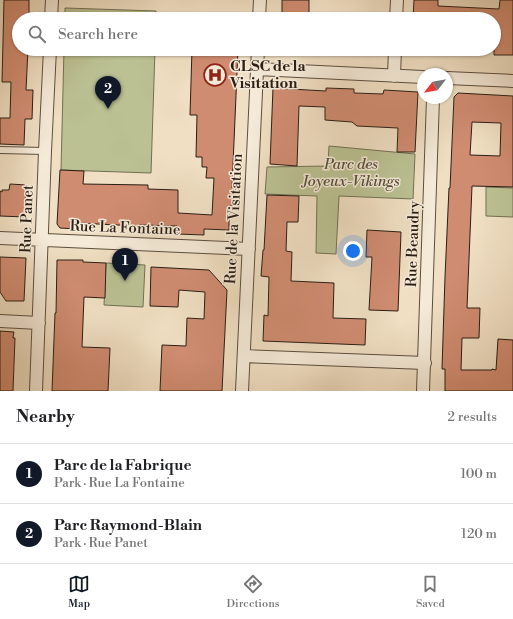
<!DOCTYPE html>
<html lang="en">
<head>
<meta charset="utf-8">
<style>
  body { margin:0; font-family:"Libre Bodoni",serif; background:#f6f6f6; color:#202124 }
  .compass { position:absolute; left:417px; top:68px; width:36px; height:36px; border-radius:50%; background:#fff; box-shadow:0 1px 3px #0004; rotate:239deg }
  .you { position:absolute; left:353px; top:251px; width:14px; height:14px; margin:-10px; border:3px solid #fff; border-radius:50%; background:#1a73e8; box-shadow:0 0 0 6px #1a73e833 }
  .badge { display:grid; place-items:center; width:26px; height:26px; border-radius:50%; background:#111827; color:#fff; font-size:13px; font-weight:700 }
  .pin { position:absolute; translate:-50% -33px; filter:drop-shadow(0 1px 2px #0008) }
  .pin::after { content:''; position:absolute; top:21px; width:14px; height:12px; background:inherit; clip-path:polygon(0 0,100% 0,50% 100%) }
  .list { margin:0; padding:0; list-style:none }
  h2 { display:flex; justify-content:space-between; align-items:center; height:52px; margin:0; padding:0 16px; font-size:17px }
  h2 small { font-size:13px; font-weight:400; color:#757577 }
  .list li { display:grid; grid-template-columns:26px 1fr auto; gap:12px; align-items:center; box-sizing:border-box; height:60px; padding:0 16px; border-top:1px solid #e0e0e0 }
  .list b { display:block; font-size:15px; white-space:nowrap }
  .list p { margin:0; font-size:13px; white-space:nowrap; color:#757577 }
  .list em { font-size:13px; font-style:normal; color:#757577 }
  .icon { flex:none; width:22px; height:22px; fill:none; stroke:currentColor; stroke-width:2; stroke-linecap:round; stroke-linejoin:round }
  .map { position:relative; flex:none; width:513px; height:391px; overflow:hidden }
  .search { position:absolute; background:#fff; box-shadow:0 1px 3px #0004; left:12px; right:12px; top:12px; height:44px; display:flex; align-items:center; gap:10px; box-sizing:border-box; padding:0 14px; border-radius:22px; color:#757577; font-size:15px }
  .sheet { height:172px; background:#fff }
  nav { display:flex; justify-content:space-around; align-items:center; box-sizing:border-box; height:56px; border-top:1px solid #e0e0e0; background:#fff; font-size:11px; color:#757577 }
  nav a { display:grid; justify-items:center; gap:2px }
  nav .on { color:#111827 }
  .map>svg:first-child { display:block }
</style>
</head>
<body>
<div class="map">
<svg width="513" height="391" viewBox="0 0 513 391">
  <rect width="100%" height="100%" fill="#f0dfc3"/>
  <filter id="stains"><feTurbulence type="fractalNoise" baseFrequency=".005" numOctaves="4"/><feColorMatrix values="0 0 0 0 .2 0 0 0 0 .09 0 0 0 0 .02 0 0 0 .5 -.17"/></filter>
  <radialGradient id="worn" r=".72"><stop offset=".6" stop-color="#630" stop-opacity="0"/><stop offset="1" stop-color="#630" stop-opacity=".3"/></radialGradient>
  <path fill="#bbc193" stroke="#727054" d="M65,8L156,11V19H65Z
    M64,49H155L151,173L61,170Z
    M329,146L415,154L413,199L339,196L336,254L316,253L317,196L265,194L267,167L328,166Z
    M486,187L513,188V217L486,216Z
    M106,263L145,265L143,307L104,305Z"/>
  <path fill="#d08c71" stroke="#2a1e15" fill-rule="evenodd" d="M4,0H29V19H19V49H28L26,90H33L32,119H25L24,145L0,144V118H10L11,82H2Z
    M282,0H309V19H282Z
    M414,0H438V6L499,9L500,0H513V55H494V19H413Z
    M192,49H238L232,188H235L234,206H229V230L204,229V235L177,234V226L139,225V226L77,223V229L60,228L57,224L60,170L84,171L83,184L148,185V189L178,190V213L212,215L214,178H206L207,167H202V157H196L197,115H190Z
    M273,88L326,91V88L354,89V93L383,94L384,90L418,92L415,152H397L398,128L357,126L352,122L325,120V107L299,106L297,166L270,164Z
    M458,93L513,96V187L472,186L467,308H480L479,338H462L461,370H492V369L496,370L498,339L513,340V391H445V369H442L445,277L449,188H450L454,97ZM472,122L501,123L500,156L470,155Z
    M10,184L26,185L25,217L0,216V191L2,192V190H9Z
    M267,195L299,196L298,222H287L286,251L292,252L291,281L334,283L333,318L366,319L365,345L263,341L264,315L268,316L269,277L261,276L263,250H264Z
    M367,230L401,232L398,311L369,310L372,257H366Z
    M0,257L26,258L24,301H6L0,292Z
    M57,260H83V262L106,263L105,298L84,297L82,347L110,348L108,391H52L55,313H56Z
    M151,267L209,270L227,290L222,391H160L162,345L186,346L187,318L204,319L205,292L179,290L178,307L150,306Z
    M0,331L14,332L13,338H15L13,391H0Z"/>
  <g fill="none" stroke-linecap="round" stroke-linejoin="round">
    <g stroke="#5c4e40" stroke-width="8">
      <path id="service" d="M0,150L45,151"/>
    </g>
    <g stroke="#5c4e40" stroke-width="14">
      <path id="minor" d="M51,19L52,0
        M259,19L260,0
        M396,19L397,0
        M257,69L423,77
        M394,76L395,49
        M447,78L513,81
        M0,238L249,249
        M0,321L39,323
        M244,356L425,363
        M36,391L45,151L50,49
        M242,391L258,49
        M423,391L433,98"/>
    </g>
    <use href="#service" stroke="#f5ead8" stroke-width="6"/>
    <use href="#minor" stroke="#f5ead8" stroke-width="12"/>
  </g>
  <defs>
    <g id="hospital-ring" transform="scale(1.15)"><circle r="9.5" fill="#f5ead8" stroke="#8f2418" stroke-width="1.5"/><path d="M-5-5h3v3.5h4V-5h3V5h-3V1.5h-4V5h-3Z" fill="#8f2418"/></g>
  </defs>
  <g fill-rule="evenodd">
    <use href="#hospital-ring" x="215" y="75"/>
  </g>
  <g text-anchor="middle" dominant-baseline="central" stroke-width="3" stroke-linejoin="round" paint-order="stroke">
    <g font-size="15" font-weight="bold" fill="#2a1e15" stroke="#f5ead8" text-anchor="start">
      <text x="230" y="66">CLSC de la<tspan x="230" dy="17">Visitation</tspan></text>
    </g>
    <g font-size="15" font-style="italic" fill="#564f3b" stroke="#f5ead8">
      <text x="351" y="164">Parc des<tspan x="351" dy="17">Joyeux-Vikings</tspan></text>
    </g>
    <g font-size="15" fill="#2a1e15" stroke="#f5ead8">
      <text transform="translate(27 219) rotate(-88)">Rue Panet</text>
      <text transform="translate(234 219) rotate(-87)">Rue de la Visitation</text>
      <text transform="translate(125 228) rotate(2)">Rue La Fontaine</text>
      <text transform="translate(413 244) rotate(-88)">Rue Beaudry</text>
    </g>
  </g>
  <rect width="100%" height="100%" filter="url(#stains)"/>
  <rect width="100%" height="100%" fill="url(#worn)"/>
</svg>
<svg class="compass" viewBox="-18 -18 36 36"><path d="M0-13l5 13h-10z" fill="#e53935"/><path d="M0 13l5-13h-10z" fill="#757577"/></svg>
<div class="you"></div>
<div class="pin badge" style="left:125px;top:281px">1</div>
<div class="pin badge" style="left:108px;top:109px">2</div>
<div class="search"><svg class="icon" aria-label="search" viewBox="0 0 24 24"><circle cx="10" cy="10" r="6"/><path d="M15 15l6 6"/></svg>Search here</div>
</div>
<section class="sheet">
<h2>Nearby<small>2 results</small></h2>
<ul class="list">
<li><span class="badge">1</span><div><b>Parc de la Fabrique</b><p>Park · Rue La Fontaine</p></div><em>100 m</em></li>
<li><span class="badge">2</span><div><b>Parc Raymond-Blain</b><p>Park · Rue Panet</p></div><em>120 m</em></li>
</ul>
</section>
<nav>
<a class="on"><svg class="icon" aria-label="map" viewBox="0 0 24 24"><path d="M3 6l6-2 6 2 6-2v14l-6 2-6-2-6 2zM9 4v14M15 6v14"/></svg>Map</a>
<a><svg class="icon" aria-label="directions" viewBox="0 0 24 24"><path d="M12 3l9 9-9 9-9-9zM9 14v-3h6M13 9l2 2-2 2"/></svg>Directions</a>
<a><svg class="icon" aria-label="saved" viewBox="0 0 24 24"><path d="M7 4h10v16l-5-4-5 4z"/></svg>Saved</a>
</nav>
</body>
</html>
